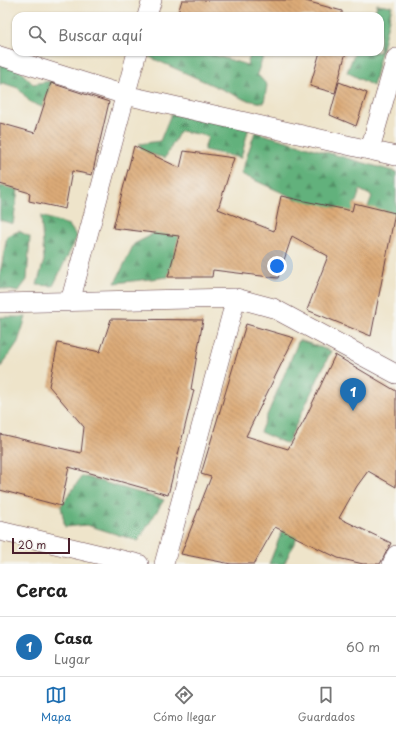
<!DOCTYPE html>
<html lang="es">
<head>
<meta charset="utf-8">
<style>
  body { margin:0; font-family:"Playpen Sans",sans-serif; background:#f2f2f2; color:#222 }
  .scale { position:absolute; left:12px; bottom:10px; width:58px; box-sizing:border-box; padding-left:4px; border:2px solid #4a1f2b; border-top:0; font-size:11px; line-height:14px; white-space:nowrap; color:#4a1f2b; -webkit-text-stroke:3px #f6f6f2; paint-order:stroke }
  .you { position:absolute; left:277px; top:266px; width:14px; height:14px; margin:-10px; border:3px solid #fff; border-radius:50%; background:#1a73e8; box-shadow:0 0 0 6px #1a73e833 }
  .badge { display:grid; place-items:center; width:26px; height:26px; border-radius:50%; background:#1f6fb2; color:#fff; font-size:13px; font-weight:700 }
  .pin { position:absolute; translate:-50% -33px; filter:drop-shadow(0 1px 2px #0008) }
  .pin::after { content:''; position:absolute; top:21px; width:14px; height:12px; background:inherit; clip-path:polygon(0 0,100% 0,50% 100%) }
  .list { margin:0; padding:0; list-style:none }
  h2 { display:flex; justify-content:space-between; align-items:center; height:52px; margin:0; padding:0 16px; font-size:17px }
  h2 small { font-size:13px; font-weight:400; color:#767676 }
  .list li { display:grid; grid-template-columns:26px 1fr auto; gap:12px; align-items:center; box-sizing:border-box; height:60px; padding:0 16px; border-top:1px solid #e0e0e0 }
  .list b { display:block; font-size:15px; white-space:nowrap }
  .list p { margin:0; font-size:13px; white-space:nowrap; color:#767676 }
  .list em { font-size:13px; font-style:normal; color:#767676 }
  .icon { flex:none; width:22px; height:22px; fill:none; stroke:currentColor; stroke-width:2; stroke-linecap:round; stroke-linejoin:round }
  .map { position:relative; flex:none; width:396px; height:564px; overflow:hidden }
  .search { position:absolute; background:#fff; box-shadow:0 1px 3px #0004; left:12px; right:12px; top:12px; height:44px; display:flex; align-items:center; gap:10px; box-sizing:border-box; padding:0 14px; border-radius:12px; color:#767676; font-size:15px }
  .sheet { height:112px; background:#fff }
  nav { display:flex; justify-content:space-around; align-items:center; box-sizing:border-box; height:56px; border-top:1px solid #e0e0e0; background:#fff; font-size:11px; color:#767676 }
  nav a { display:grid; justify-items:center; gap:2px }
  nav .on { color:#1f6fb2 }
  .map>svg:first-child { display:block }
</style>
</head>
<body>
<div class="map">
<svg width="396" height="564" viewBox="0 0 396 564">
  <defs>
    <pattern id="forest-firs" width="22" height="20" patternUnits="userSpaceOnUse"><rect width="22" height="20" fill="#62b17c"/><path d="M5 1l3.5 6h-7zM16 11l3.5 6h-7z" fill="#538f66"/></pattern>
    <pattern id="building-back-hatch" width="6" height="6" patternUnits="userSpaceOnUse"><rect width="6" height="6" fill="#dbaa77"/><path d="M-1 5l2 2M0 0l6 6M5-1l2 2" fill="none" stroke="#b48a62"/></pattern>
  </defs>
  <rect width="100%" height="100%" fill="#f6f6f2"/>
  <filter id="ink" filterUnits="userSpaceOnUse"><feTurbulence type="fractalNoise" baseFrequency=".025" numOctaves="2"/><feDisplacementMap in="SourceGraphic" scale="8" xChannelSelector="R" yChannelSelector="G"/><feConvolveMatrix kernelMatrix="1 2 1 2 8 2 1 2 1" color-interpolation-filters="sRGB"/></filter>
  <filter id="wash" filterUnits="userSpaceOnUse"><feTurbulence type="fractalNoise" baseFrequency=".012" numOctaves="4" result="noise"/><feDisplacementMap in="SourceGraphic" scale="16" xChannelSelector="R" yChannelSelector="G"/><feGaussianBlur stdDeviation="0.9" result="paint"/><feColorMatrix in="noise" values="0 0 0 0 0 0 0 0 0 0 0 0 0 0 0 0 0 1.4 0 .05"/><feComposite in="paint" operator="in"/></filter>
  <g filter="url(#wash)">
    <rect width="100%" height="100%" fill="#eee4ca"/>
    <path fill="url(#forest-firs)" stroke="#566854" d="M377,4L392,6L373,86L347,72L355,52H380V16H374Z
      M147,52H205L247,65L250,55L263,57L257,74L267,85L264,103L246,100L145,55Z
      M0,59L18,69L33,84L56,80L51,85L42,107L30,102L18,88L3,83L0,85Z
      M171,114L249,127L241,158L204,150L208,136L180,131L165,158L144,152L139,144L160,141Z
      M255,132L396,172V221L366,212L372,196L360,190L349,223L241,174Z
      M0,186L18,190L13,224L0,220Z
      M187,208L168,277L115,283L134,244L148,237Z
      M41,216L69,225L77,237L53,286L37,285L44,260Z
      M19,231L30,237L27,280L18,292L0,288V274L7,236Z
      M0,317H26L18,342L0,368Z
      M299,340L331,351L287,444L260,432Z
      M82,476L164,500L138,541L87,525L65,527L61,506Z
      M286,521L302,527L284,564H269Z"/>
    <g id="blocks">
      <path fill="url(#building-back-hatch)" d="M182,0H302L342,11V16H177Z
        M320,52H346L335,93L310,86Z
        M339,82L367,93L356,126L330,115Z
        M51,83L109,102L92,175L72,171L65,209L29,201L30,193L0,184V123L35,133Z
        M134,146L180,168L184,151L234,158L218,209L274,231L281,196L352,211L354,203L395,213L371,336L307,310L328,256L292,236L278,278L213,270L212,277H168L179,236L113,228Z
        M111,319L203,320L191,389L194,390L168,495L69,467L61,506L0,490V434L81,453L84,427L49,386L58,343L100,352Z
        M246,324L294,338L246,436L288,449L304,421L335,355L396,391V487L368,471L357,486L339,518L391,543L380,564H363L338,558L275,527L254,564H231L181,554L211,477L201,474Z"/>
    </g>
  </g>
  <g filter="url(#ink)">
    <use href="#blocks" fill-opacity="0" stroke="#633d43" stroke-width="1"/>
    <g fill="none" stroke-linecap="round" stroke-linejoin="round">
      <g stroke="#633d43" stroke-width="20">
        <path id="minor" d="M147,16L152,0
          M0,56L125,95L396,156
          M370,149L396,58
          M70,302L137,52
          M0,303L236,298L273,308L396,374
          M0,531L139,564
          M164,564L236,298
          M392,564L396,555"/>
      </g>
      <use href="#minor" stroke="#fff" stroke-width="19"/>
    </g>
  </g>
</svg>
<div class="scale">20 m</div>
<div class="you"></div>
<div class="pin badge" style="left:353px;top:411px">1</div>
<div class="search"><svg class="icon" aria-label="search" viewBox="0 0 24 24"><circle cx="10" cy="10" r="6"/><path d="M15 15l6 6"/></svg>Buscar aquí</div>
</div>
<section class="sheet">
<h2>Cerca<small></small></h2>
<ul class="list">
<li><span class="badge">1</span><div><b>Casa</b><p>Lugar</p></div><em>60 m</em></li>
</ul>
</section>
<nav>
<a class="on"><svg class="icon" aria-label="map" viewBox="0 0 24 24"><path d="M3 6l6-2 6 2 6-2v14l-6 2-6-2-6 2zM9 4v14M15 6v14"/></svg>Mapa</a>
<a><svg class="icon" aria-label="directions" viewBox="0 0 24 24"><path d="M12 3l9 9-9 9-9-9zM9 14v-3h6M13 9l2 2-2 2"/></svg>Cómo llegar</a>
<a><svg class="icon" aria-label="saved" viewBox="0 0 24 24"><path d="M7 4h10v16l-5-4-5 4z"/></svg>Guardados</a>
</nav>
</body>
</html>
